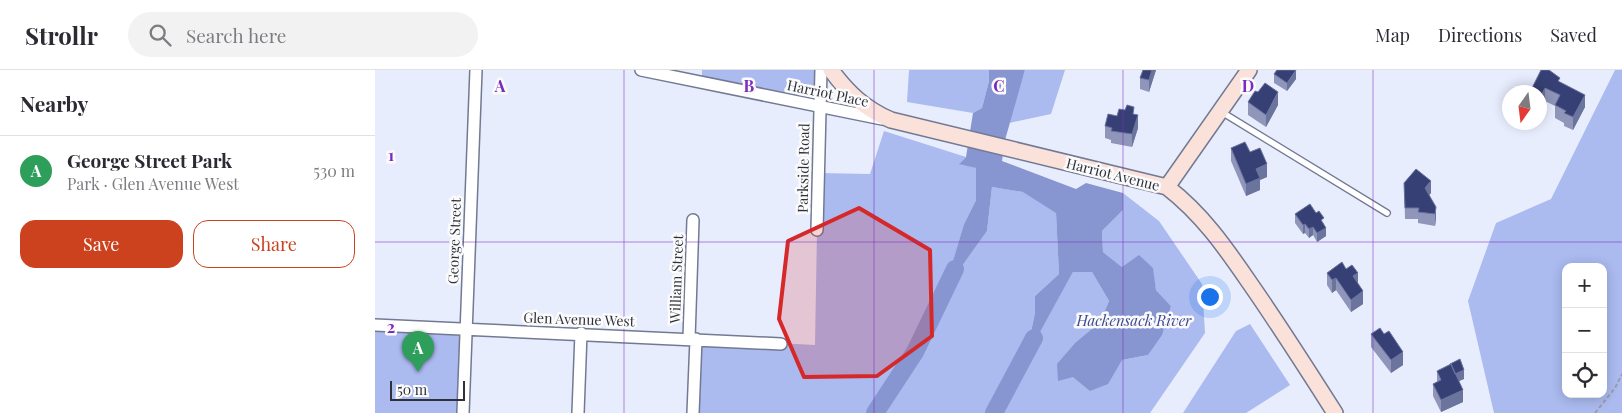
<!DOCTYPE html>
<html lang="en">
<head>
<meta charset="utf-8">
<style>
  body { margin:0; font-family:"Playfair Display",serif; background:#f2f2f3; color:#2b2b33 }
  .controls { position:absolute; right:15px; bottom:15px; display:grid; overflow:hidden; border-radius:10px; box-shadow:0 2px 12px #0003 }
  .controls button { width:45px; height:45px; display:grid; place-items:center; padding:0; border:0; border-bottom:1px solid #e1e1e2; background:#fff; color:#2b2b33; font:25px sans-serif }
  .compass { position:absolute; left:1127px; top:15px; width:45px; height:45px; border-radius:50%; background:#fff; box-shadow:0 2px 12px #0003; rotate:194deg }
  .scale { position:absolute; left:15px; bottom:12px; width:75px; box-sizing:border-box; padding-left:5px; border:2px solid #2e313b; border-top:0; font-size:14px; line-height:18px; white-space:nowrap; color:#2e313b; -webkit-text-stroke:4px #fbfbfb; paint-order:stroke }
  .you { position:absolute; left:834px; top:226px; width:18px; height:18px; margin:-12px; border:4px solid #fff; border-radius:50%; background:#1a73e8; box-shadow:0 0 0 8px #1a73e833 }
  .badge { display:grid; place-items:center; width:32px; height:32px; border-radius:50%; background:#cc421e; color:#fff; font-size:16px; font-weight:700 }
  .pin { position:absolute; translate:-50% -41px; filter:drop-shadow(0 1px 2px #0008) }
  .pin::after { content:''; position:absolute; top:26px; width:18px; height:15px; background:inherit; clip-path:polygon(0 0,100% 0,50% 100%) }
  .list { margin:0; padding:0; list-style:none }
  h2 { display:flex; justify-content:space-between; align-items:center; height:65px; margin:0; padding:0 20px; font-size:21px }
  h2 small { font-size:16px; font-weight:400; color:#7c7c81 }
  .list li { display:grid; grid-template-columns:32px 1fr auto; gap:15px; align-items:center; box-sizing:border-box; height:70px; padding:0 20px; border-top:1px solid #e1e1e2 }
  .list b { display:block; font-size:19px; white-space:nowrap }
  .list p { margin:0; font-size:16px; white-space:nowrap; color:#7c7c81 }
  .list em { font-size:16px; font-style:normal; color:#7c7c81 }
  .actions { display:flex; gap:10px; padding:15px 20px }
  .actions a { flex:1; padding:11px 0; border:1px solid #cc421e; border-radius:15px; text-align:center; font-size:18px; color:#cc421e }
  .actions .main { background:#cc421e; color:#fff }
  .icon { flex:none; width:28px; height:28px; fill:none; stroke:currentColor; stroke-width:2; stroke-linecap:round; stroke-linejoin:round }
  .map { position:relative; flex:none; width:1247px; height:343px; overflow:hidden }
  header { display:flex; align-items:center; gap:30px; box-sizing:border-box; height:70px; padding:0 25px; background:#fff; border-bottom:1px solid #e1e1e2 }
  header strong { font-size:24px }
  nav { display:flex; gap:28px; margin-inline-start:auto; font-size:18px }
  .search { width:350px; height:45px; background:#f2f2f3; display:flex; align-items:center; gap:12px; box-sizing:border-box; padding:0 18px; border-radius:28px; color:#7c7c81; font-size:19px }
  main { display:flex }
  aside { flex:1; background:#fff }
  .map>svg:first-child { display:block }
</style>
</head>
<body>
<header>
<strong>Strollr</strong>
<div class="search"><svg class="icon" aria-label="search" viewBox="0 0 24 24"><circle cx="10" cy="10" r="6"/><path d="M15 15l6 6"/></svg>Search here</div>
<nav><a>Map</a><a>Directions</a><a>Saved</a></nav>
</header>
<main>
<aside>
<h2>Nearby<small></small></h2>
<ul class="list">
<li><span class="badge" style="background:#2e9e5b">A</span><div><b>George Street Park</b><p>Park · Glen Avenue West</p></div><em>530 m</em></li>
</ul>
<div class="actions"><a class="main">Save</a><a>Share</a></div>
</aside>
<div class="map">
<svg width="1247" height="343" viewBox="0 0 1247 343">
  <rect width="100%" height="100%" fill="#e8edfe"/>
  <path fill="#abbaef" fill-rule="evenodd" d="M327,0H447L444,37L327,12Z
    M534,0H614V11L607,38L598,43L532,32Z
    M650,0H690L676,44L634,53Z
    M1240,0H1247V343H1119L1093,231L1121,153L1176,129ZM1191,197H1228V324H1191Z
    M509,61L591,87L585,93L601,98V130L589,154L570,219L612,161L617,117L649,122L681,142L684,204L660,226V243L650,287L698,202H717L734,231L725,252L701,272L747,290L773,285L796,236L781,220L777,198L747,197L728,182L727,161L748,140V123L784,151L827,214L830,263L775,343H318L321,269L440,275L443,103L495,104Z
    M875,254L915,315L871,343H808L861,261Z
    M0,258L88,261L85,343H0Z"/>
  <path fill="#8796d1" d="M614,0H650L630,70L627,91L701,119L711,113L748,123V140L727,161L728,182L747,197L764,185L778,198L781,220L796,236L787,265L773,285L747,290L733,314L715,321L698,307L683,311L682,294L701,272L725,252L734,231L717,202H698L650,289L660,243V226L684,204L681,143L648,122L617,117L612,161L569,221L589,154L601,130V98L584,94L591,87L598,43L607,38L614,11Z"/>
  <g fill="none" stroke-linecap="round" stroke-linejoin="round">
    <path stroke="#8796d1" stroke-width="18" d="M500,343L540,282L580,199
      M619,343L659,268"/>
    <g stroke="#727992" stroke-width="8">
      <path id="lane" d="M845,41L1012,143"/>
    </g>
    <g stroke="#727992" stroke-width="14">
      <path id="street" d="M266,0L507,49
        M442,160L446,0
        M0,255L406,274
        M314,269L318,150
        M88,343L101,0
        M203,343L206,263
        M318,343L321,269"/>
    </g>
    <g stroke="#727992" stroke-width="18">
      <path id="secondary" d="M456,0C473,23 490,39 516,50L792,117C827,144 850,177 874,212C904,255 932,299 960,343
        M792,117L874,0"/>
    </g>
    <path stroke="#999dab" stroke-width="2" stroke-dasharray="4 2.5" stroke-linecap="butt" d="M1220,343L1240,318L1247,304"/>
    <use href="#lane" stroke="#fff" stroke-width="5.5"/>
    <use href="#street" stroke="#fff" stroke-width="11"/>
    <use href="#secondary" stroke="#fae1da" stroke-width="15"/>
  </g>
  <path fill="#8f96b9" d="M768,0H781L774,22L765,19V8Z
    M899,4L921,9L912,21L899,13Z
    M1185,12L1210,37L1198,60L1189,56V53L1180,48V36L1170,31L1164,42V22H1155Z
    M873,32L903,35L891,57L873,45Z
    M759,44L763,58L757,77L736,73V70L730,68V56L742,46Z
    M856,78L875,82L892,107L885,110V120L871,126L856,91Z
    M1029,113L1056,123L1054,125L1061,148L1060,156L1043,153V149H1030Z
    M941,143L949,154L951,166L942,172L938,165L934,168L930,163L928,164L920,153V144Z
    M971,199L983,213L988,234L976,242L961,220L957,223L952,215V203Z
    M996,264H1009L1028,295L1016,303L996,277Z
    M1062,301L1089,309L1084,311L1088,332L1066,342L1058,326V314L1062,312Z"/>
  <path fill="#6b749d" d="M777,0H781L774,22V10Z
    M921,0V9L912,21V13Z
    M1170,18V31L1164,42V29Z
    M903,22V35L891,57V45Z
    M1210,25V37L1198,60V47Z
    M763,45V58L757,77V64Z
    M892,94V107L885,110V120L871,126V114L881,99Z
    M1056,111V123L1050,130V118Z
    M1061,137V148L1060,156V144Z
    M930,154V163L928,164V155Z
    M938,157V165L934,168V159Z
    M951,158V166L942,172V163Z
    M983,203V215L978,206Z
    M961,208V220L957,223V210Z
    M988,221V234L976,242V230Z
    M1028,282V295L1016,303V290Z
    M1089,300V309L1079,313V304Z
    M1088,320V332L1066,342V330Z"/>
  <path fill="#364074" stroke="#6b749d" d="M768,0H777L774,10L765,8Z
    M902,0H921L912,13L899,4Z
    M1166,0H1174L1185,8L1183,11L1210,25L1198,47L1189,43L1191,41L1180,35L1185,25L1170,18L1164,29V22H1155Z
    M890,13L903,22L891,45L873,32L880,21L883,22Z
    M752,35L759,37L758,44L763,45L757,64L736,61L737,58L730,56L733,44L742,46L744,39L750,40Z
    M870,72L875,82L885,78L892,94L881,99L885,108L871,114L856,78Z
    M1041,99L1056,111L1050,118L1061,137L1060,144L1043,142L1044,138H1030L1029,113Z
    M935,134L941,143L944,141L949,148L946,150L951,158L942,163L938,157L934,159L930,154L928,155L920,144Z
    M967,192L971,199L977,195L983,203L978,206L988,221L976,230L961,208L957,210L952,203Z
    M1005,258L1009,264L1014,261L1028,282L1016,290L996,264Z
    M1085,289L1089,300L1080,304L1076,294L1075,295V294Z
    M1076,294L1088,320L1066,330L1058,314L1066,310L1062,301Z"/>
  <path fill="#d62828" fill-opacity="0.2" stroke="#d62828" stroke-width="4" stroke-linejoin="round" d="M484,138L555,180L557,266L502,306L429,307L404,249L413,171Z"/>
  <path fill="none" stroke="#7b2cbf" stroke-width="1" stroke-opacity="0.55" d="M249,0V343M499,0V343M748,0V343M998,0V343M0,172H1247"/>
  <g text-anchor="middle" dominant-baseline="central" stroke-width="5" stroke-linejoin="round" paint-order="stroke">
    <g font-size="14" fill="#2e313b" stroke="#fbfbfb">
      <text transform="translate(453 23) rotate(12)">Harriot Place</text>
      <text transform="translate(428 98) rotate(-89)">Parkside Road</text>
      <text transform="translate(738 104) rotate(14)">Harriot Avenue</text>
      <text transform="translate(79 171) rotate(-88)">George Street</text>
      <text transform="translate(301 209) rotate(-88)">William Street</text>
      <text transform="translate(204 249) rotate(2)">Glen Avenue West</text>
    </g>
    <g font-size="15" font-style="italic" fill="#3d4992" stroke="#fbfbfb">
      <text x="759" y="250">Hackensack River</text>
    </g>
  </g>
  <g font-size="16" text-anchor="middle" font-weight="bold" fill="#7b2cbf" stroke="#fbfbfb" stroke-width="5" stroke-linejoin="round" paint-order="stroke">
    <text x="125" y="22">A</text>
    <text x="374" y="22">B</text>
    <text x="624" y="22">C</text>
    <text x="873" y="22">D</text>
    <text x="16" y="91">1</text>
    <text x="16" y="263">2</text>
  </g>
</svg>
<div class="controls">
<button>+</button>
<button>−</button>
<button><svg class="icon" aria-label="locate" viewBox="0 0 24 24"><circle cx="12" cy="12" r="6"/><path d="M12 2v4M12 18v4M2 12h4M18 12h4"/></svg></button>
</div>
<svg class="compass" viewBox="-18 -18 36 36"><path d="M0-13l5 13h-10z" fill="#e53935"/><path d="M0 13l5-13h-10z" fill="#7c7c81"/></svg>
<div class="scale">50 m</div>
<div class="you"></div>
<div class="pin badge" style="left:43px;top:302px;background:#2e9e5b">A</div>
</div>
</main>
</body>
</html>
